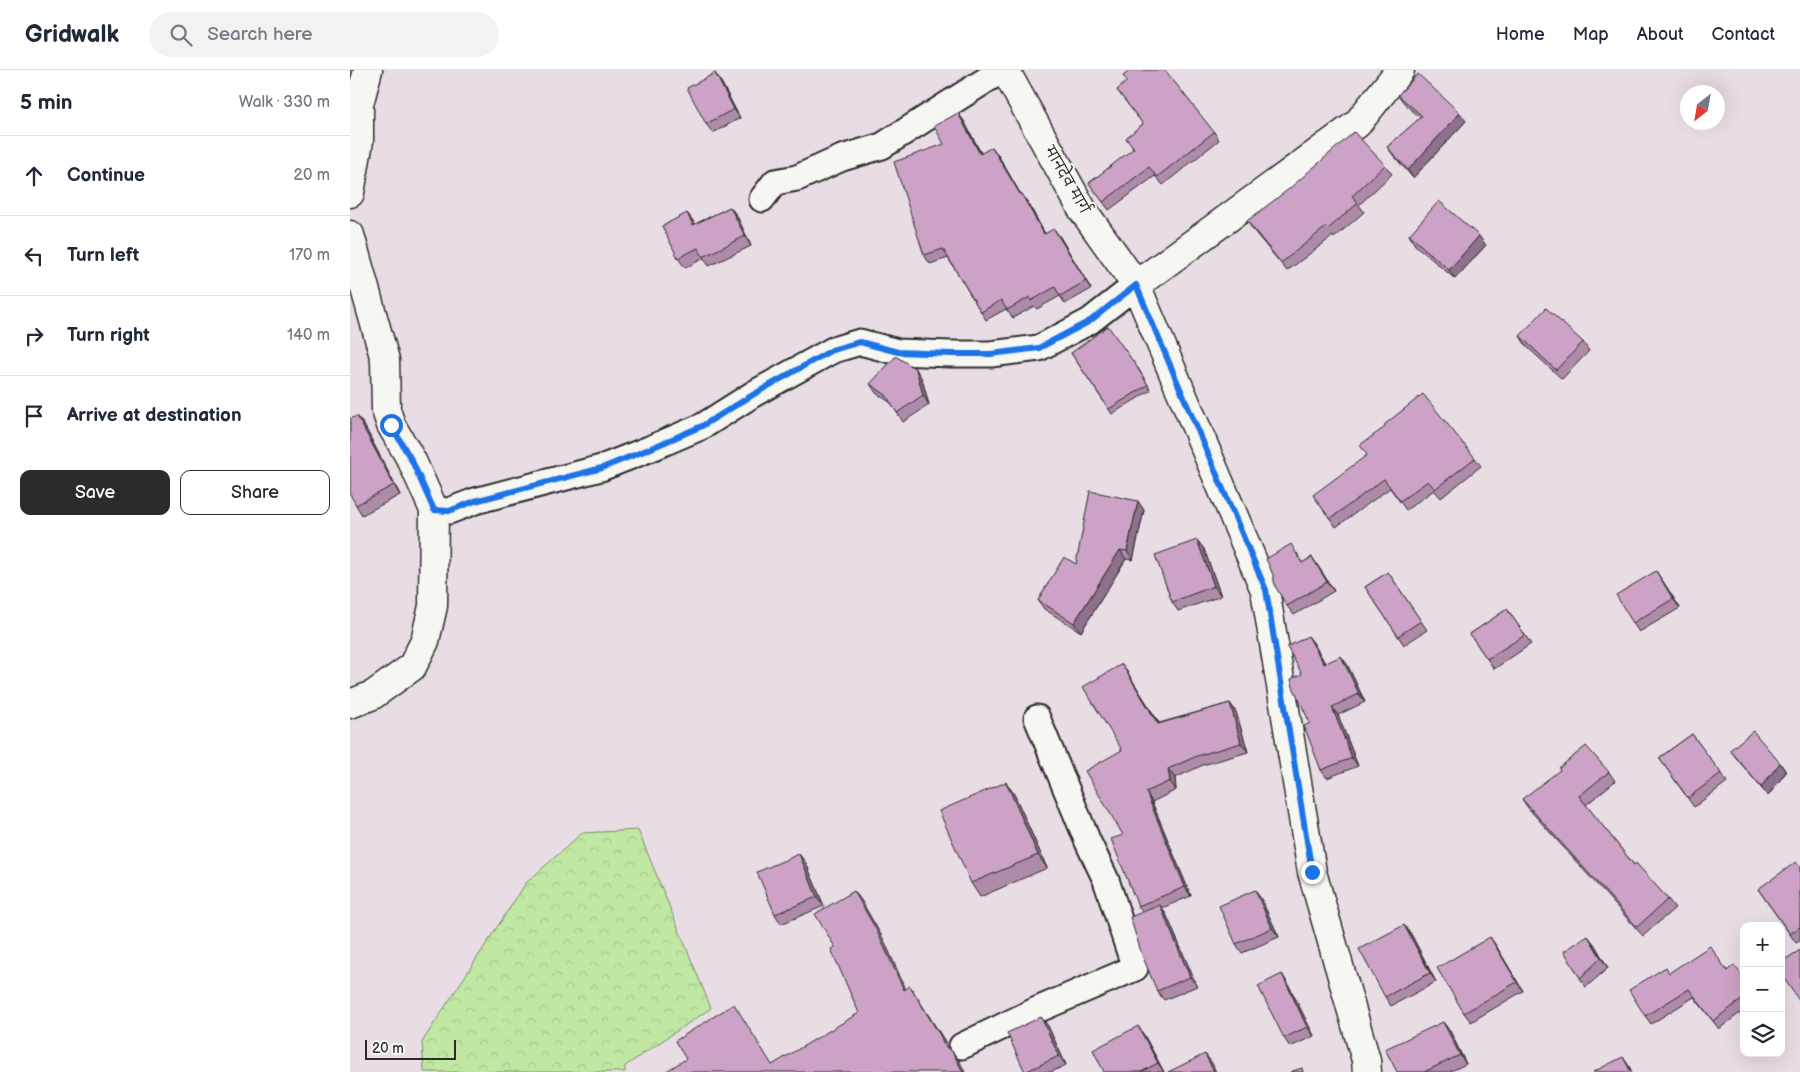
<!DOCTYPE html>
<html lang="en">
<head>
<meta charset="utf-8">
<style>
  body { margin:0; font-family:"Balsamiq Sans","Playpen Sans Deva",sans-serif; background:#f2f2f3; color:#1f2937 }
  .controls { position:absolute; right:15px; bottom:15px; display:grid; overflow:hidden; border-radius:10px; box-shadow:0 5px 20px #0002 }
  .controls button { width:45px; height:45px; display:grid; place-items:center; padding:0; border:0; border-bottom:1px solid #e0e1e3; background:#fff; color:#1f2937; font:25px sans-serif }
  .compass { position:absolute; left:1330px; top:15px; width:45px; height:45px; border-radius:50%; background:#fff; box-shadow:0 5px 20px #0002; rotate:211deg }
  .scale { position:absolute; left:15px; bottom:12px; width:91px; box-sizing:border-box; padding-left:5px; border:2px solid #2b2b2b; border-top:0; font-size:14px; line-height:18px; white-space:nowrap; color:#2b2b2b; -webkit-text-stroke:4px #f6f6f2; paint-order:stroke }
  .stop { position:absolute; width:15px; height:15px; margin:-11px; border:4px solid #1a73e8; border-radius:50%; background:#fff }
  .stop.end { background:#1a73e8; border-color:#fff; box-shadow:0 1px 5px #0008 }
  .list { margin:0; padding:0; list-style:none }
  h2 { display:flex; justify-content:space-between; align-items:center; height:65px; margin:0; padding:0 20px; font-size:21px }
  h2 small { font-size:16px; font-weight:400; color:#747a83 }
  .list li { display:grid; grid-template-columns:32px 1fr auto; gap:15px; align-items:center; box-sizing:border-box; height:80px; padding:0 20px; border-top:1px solid #e0e1e3 }
  .list b { display:block; font-size:19px; white-space:nowrap }
  .list em { font-size:16px; font-style:normal; color:#747a83 }
  .actions { display:flex; gap:10px; padding:15px 20px }
  .actions a { flex:1; padding:11px 0; border:1px solid #2b2b2b; border-radius:10px; text-align:center; font-size:18px; color:#2b2b2b }
  .actions .main { background:#2b2b2b; color:#fff }
  .icon { flex:none; width:28px; height:28px; fill:none; stroke:currentColor; stroke-width:2; stroke-linecap:round; stroke-linejoin:round }
  .map { position:relative; flex:none; width:1450px; height:1002px; overflow:hidden }
  header { display:flex; align-items:center; gap:30px; box-sizing:border-box; height:70px; padding:0 25px; background:#fff; border-bottom:1px solid #e0e1e3 }
  header strong { font-size:24px }
  nav { display:flex; gap:28px; margin-inline-start:auto; font-size:18px }
  .search { width:350px; height:45px; background:#f2f2f3; display:flex; align-items:center; gap:12px; box-sizing:border-box; padding:0 18px; border-radius:28px; color:#747a83; font-size:19px }
  main { display:flex }
  aside { flex:1; background:#fff }
  .map>svg:first-child { display:block }
</style>
</head>
<body>
<header>
<strong>Gridwalk</strong>
<div class="search"><svg class="icon" aria-label="search" viewBox="0 0 24 24"><circle cx="10" cy="10" r="6"/><path d="M15 15l6 6"/></svg>Search here</div>
<nav><a>Home</a><a>Map</a><a>About</a><a>Contact</a></nav>
</header>
<main>
<aside>
<h2>5 min<small>Walk · 330 m</small></h2>
<ul class="list">
<li><svg class="icon" aria-label="ahead" viewBox="0 0 24 24"><path d="M12 20V5M6 11l6-6 6 6"/></svg><div><b>Continue</b></div><em>20 m</em></li>
<li><svg class="icon" aria-label="left" viewBox="0 0 24 24"><path d="M17 20v-9H6M10 6l-5 5 5 5"/></svg><div><b>Turn left</b></div><em>170 m</em></li>
<li><svg class="icon" aria-label="right" viewBox="0 0 24 24"><path d="M7 20v-9h11M14 6l5 5-5 5"/></svg><div><b>Turn right</b></div><em>140 m</em></li>
<li><svg class="icon" aria-label="arrive" viewBox="0 0 24 24"><path d="M6 21V4h12l-3 4 3 4H6"/></svg><div><b>Arrive at destination</b></div></li>
</ul>
<div class="actions"><a class="main">Save</a><a>Share</a></div>
</aside>
<div class="map">
<svg width="1450" height="1002" viewBox="0 0 1450 1002">
  <defs>
    <pattern id="forest-crowns" width="20" height="18" patternUnits="userSpaceOnUse" patternTransform="scale(1.25)"><rect width="20" height="18" fill="#c0e8a3"/><path d="M2 6a3 3 0 1 1 6 0M12 15a3 3 0 1 1 6 0" fill="none" stroke="#a5c78c"/></pattern>
  </defs>
  <rect width="100%" height="100%" fill="#e9dde5"/>
  <filter id="ink" filterUnits="userSpaceOnUse"><feTurbulence type="fractalNoise" baseFrequency=".02" numOctaves="2"/><feDisplacementMap in="SourceGraphic" scale="10" xChannelSelector="R" yChannelSelector="G"/><feConvolveMatrix kernelMatrix="1 2 1 2 8 2 1 2 1" color-interpolation-filters="sRGB"/></filter>
  <g filter="url(#ink)">
    <path fill="url(#forest-crowns)" stroke="#768a67" d="M288,760L361,938L275,996V1002H74L72,972L176,813L232,763Z"/>
    <g fill="none" stroke-linecap="round" stroke-linejoin="round">
      <g stroke="#2b2b2b" stroke-width="29">
        <path id="street" d="M412,129L425,112L447,108L492,88L532,76L652,0
          M84,440L99,441L125,431L251,398L299,379L353,356L405,323L483,280L510,272L548,282L601,284H641L689,278L740,251L786,215
          M612,976L687,940L785,898L756,810L738,772L687,648"/>
      </g>
      <g stroke="#2b2b2b" stroke-width="31">
        <path id="secondary" d="M655,0L732,139L786,215L915,520L962,802L1016,990L1017,1002
          M0,123L9,71V34L18,0
          M0,165L35,290L36,340L41,355L62,391L84,440L83,536L75,571L62,597L23,625L0,634
          M786,215L1007,54L1050,0"/>
      </g>
      <use href="#street" stroke="#f6f6f2" stroke-width="25"/>
      <use href="#secondary" stroke="#f6f6f2" stroke-width="28"/>
    </g>
    <path fill="#af8baa" stroke="#2b2b2b" d="M371,12L390,48L363,63L356,54Z
      M767,20L864,62L869,70L813,115L805,106L759,140L739,113L784,79L776,68L793,54Z
      M1048,25L1116,51L1063,108L1043,85L1037,77L1070,48L1054,33Z
      M608,43L614,51L631,83L648,85L670,123H671L677,131L695,164L710,167L741,219L715,234L710,226L687,239L684,236L663,248L656,239L636,250L598,188L580,194L574,185L594,74Z
      M1035,95L1042,104L1009,135L1014,142L984,168L983,166L937,201L903,160L897,151Z
      M380,137L387,146L401,176L359,196L354,188L335,198L328,188L337,143L345,154Z
      M1059,165L1136,175L1105,209L1065,175Z
      M1170,266L1233,272L1239,281L1212,309L1176,276Z
      M721,283L788,298L801,320L762,344Z
      M566,299L572,309L579,335L553,352L541,333L526,323L520,314Z
      M7,346L14,355L50,425L12,445L6,435Z
      M1125,388L1131,396L1091,428L1084,420L1056,440L1040,418L986,457L963,425Z
      M794,440L783,490L776,489L731,562L694,539L688,530L726,494Z
      M847,470L854,479L871,526L828,541L822,532Z
      M947,483L952,493L962,487L984,521L944,545L937,536Z
      M1038,502L1077,560L1054,575L1015,517Z
      M1312,510L1330,538L1289,562L1283,553Z
      M1157,539L1181,574L1144,599L1120,564Z
      M958,566L964,574L975,593L997,594L1015,632L988,645L1008,696L977,708L971,700L952,604Z
      M772,594L809,653L880,633L886,642L898,682L853,695L825,708L826,720L802,732L841,826L812,838L816,844L847,916L814,930L807,921L792,842L788,836L772,680Z
      M1342,664L1377,712L1344,737L1309,688Z
      M1380,680L1430,693L1436,702L1418,726L1387,689Z
      M1259,702L1265,711L1236,735L1284,795L1318,829L1325,838L1293,866L1178,738L1172,729Z
      M656,712L665,726L697,798L630,827L621,813Z
      M456,793L474,836L431,854L425,844Z
      M1450,797V871L1446,873L1408,819Z
      M911,829L929,867L892,883L886,874Z
      M1054,855L1061,864L1086,912L1041,936L1035,927Z
      M1238,866L1258,898L1236,917L1230,908Z
      M1140,867L1173,921L1121,952L1114,943Z
      M1377,900L1394,908V940L1369,959L1344,927L1301,954L1295,946L1320,902Z
      M932,904L938,914L964,966L940,977L934,968Z
      M691,947L698,956L716,995L701,1002H675Z
      M1100,961L1116,994L1099,1002H1047Z
      M794,965L814,1002H754Z"/>
    <path fill="#8f718b" stroke="#2b2b2b" d="M0,0H3L0,9Z
      M365,3L371,12L390,48L384,39Z
      M608,43L614,51L635,92L630,84Z
      M1110,43L1116,51L1063,108L1058,100Z
      M642,77L648,85L675,132L670,124Z
      M671,123L677,131L700,173L694,164Z
      M380,137L387,146L401,176L395,166Z
      M337,143L344,152L349,164L343,155Z
      M704,159L710,167L741,219L736,211Z
      M1129,166L1136,175L1105,209L1099,200Z
      M566,299L572,309L579,335L573,325Z
      M7,346L14,355L50,425L44,415Z
      M788,431L794,440L783,490L777,481Z
      M847,470L854,479L871,526L864,516Z
      M770,480L776,489L731,562L724,553Z
      M962,487L968,496L984,521L977,512Z
      M1306,501L1312,510L1330,538L1323,529Z
      M958,566L964,574L980,602L974,594Z
      M991,586L997,594L1015,632L1009,624Z
      M772,594L778,603L815,663L808,654Z
      M880,633L886,642L898,682L891,673Z
      M982,637L988,645L1008,696L1002,688Z
      M1430,693L1436,702L1418,726L1411,717Z
      M818,699L825,708L826,720L820,711Z
      M656,712L665,726L697,798L688,785Z
      M796,722L802,732L841,826L835,817Z
      M449,784L456,793L474,836L467,827Z
      M905,820L911,829L929,867L922,858Z
      M504,821L511,830L534,870L560,929L554,920Z
      M810,835L816,844L847,916L840,907Z
      M1054,855L1061,864L1086,912L1080,903Z
      M1238,866L1245,875L1258,898L1251,888Z
      M1140,867L1147,877L1173,921L1167,912Z
      M932,904L938,914L964,966L957,957Z
      M560,916L598,976L599,983L593,973Z
      M691,947L698,956L716,995L709,986Z
      M1093,952L1100,961L1116,994L1110,985Z
      M788,956L794,965L814,1002L808,993Z
      M602,981L609,990L615,1002H613Z
      M855,984L862,993L866,1002H864Z
      M1273,987L1279,996L1282,1002H1281Z"/>
    <path fill="#cca2c6" stroke="#2b2b2b" d="M781,0H815L864,62L807,107L799,97L753,132L739,113L784,78L776,68L793,54L767,20L777,11L773,6Z
      M365,3L384,39L356,54L337,18Z
      M1068,4L1110,43L1058,100L1037,77L1072,46L1048,25Z
      M608,43L630,84L642,77L670,124L671,123L694,164L704,159L736,211L710,226L705,217L681,231L680,227L657,240L651,230L631,242L593,179L574,185L544,92L594,74L584,56Z
      M1004,62L1035,95L1002,126L1008,133L978,159L976,157L931,193L897,151L939,119Z
      M1089,131L1129,166L1099,200L1059,165Z
      M380,137L395,166L353,187L348,178L328,188L312,156L337,143L343,155Z
      M1196,238L1233,272L1206,300L1170,266Z
      M758,256L785,294L798,315L759,339L721,283Z
      M545,287H547L566,299L573,325L547,343L536,325L520,314Z
      M1073,324L1125,388L1085,419L1078,411L1050,431L1034,409L980,449L963,425L1017,385L1010,375L1035,357L1034,355Z
      M7,346L44,415L6,435L0,424V349Z
      M740,421L788,431L777,481L770,480L724,553L688,530L714,487L726,494Z
      M847,470L864,516L822,532L805,485Z
      M941,474L952,493L962,487L977,512L937,536L925,516L923,505L916,489Z
      M1306,501L1323,529L1283,553L1266,525Z
      M1038,502L1071,551L1048,566L1015,517Z
      M1157,539L1175,565L1137,589L1120,564Z
      M958,566L974,594L991,586L1009,624L982,637L1002,688L971,700L954,656L960,653L943,617L941,609L952,604L937,577Z
      M772,594L808,654L880,633L891,673L847,686L818,699L820,711L796,722L835,817L788,836L761,769L773,765L735,701L772,680L733,617Z
      M1403,661L1430,693L1411,717L1380,680Z
      M1342,664L1371,703L1338,728L1309,688Z
      M1236,676L1259,702L1229,726L1284,795L1286,793L1318,829L1287,857L1172,729L1210,700L1209,698Z
      M656,712L688,785L621,813L589,741Z
      M449,784L467,827L425,844L407,802Z
      M1446,792L1450,797V857L1440,864L1408,819Z
      M905,820L922,858L886,874L869,836Z
      M504,821L527,861L554,920L560,916L591,967L593,973L597,978L602,981L613,1002H315L336,989L325,971L384,934L422,995L509,943L481,879L485,877L465,844Z
      M810,835L840,907L807,921L792,885L780,847Z
      M1054,855L1080,903L1035,927L1009,879Z
      M1238,866L1251,888L1230,908L1214,881Z
      M1140,867L1167,912L1114,943L1087,898Z
      M1360,876L1377,901L1384,895L1394,908V928L1363,951L1339,919L1295,946L1279,920L1316,897L1319,903Z
      M1450,880V932L1431,904V892Z
      M932,904L957,957L934,968L908,916Z
      M691,947L709,986L675,1002L657,963Z
      M1093,952L1110,985L1074,1002H1047L1035,979Z
      M788,956L808,993L791,1002H754L743,980Z
      M855,984L864,1002H818Z
      M1273,987L1281,1002H1243Z
      M952,998L953,1002H940Z"/>
  </g>
  <g fill="none" stroke-linecap="round" stroke-linejoin="round" filter="url(#ink)">
    <path stroke="#1a73e8" stroke-width="6" d="M41,355L62,391L84,440L99,441L125,431L252,398L299,379L352,356L406,323L482,280L510,272L548,282L601,284H641L689,278L740,251L786,215L916,520L962,802"/>
  </g>
  <g text-anchor="middle" dominant-baseline="central" stroke-width="4" stroke-linejoin="round" paint-order="stroke">
    <g font-size="14" fill="#2b2b2b" stroke="#f6f6f2">
      <text transform="translate(717 110) rotate(60)">मानदेव मार्ग</text>
    </g>
  </g>
</svg>
<div class="controls">
<button>+</button>
<button>−</button>
<button><svg class="icon" aria-label="layers" viewBox="0 0 24 24"><path d="M12 4l9 5-9 5-9-5zM3 14l9 5 9-5"/></svg></button>
</div>
<svg class="compass" viewBox="-18 -18 36 36"><path d="M0-13l5 13h-10z" fill="#e53935"/><path d="M0 13l5-13h-10z" fill="#747a83"/></svg>
<div class="scale">20 m</div>
<div class="stop" style="left:41px;top:355px"></div>
<div class="stop end" style="left:962px;top:802px"></div>
</div>
</main>
</body>
</html>
